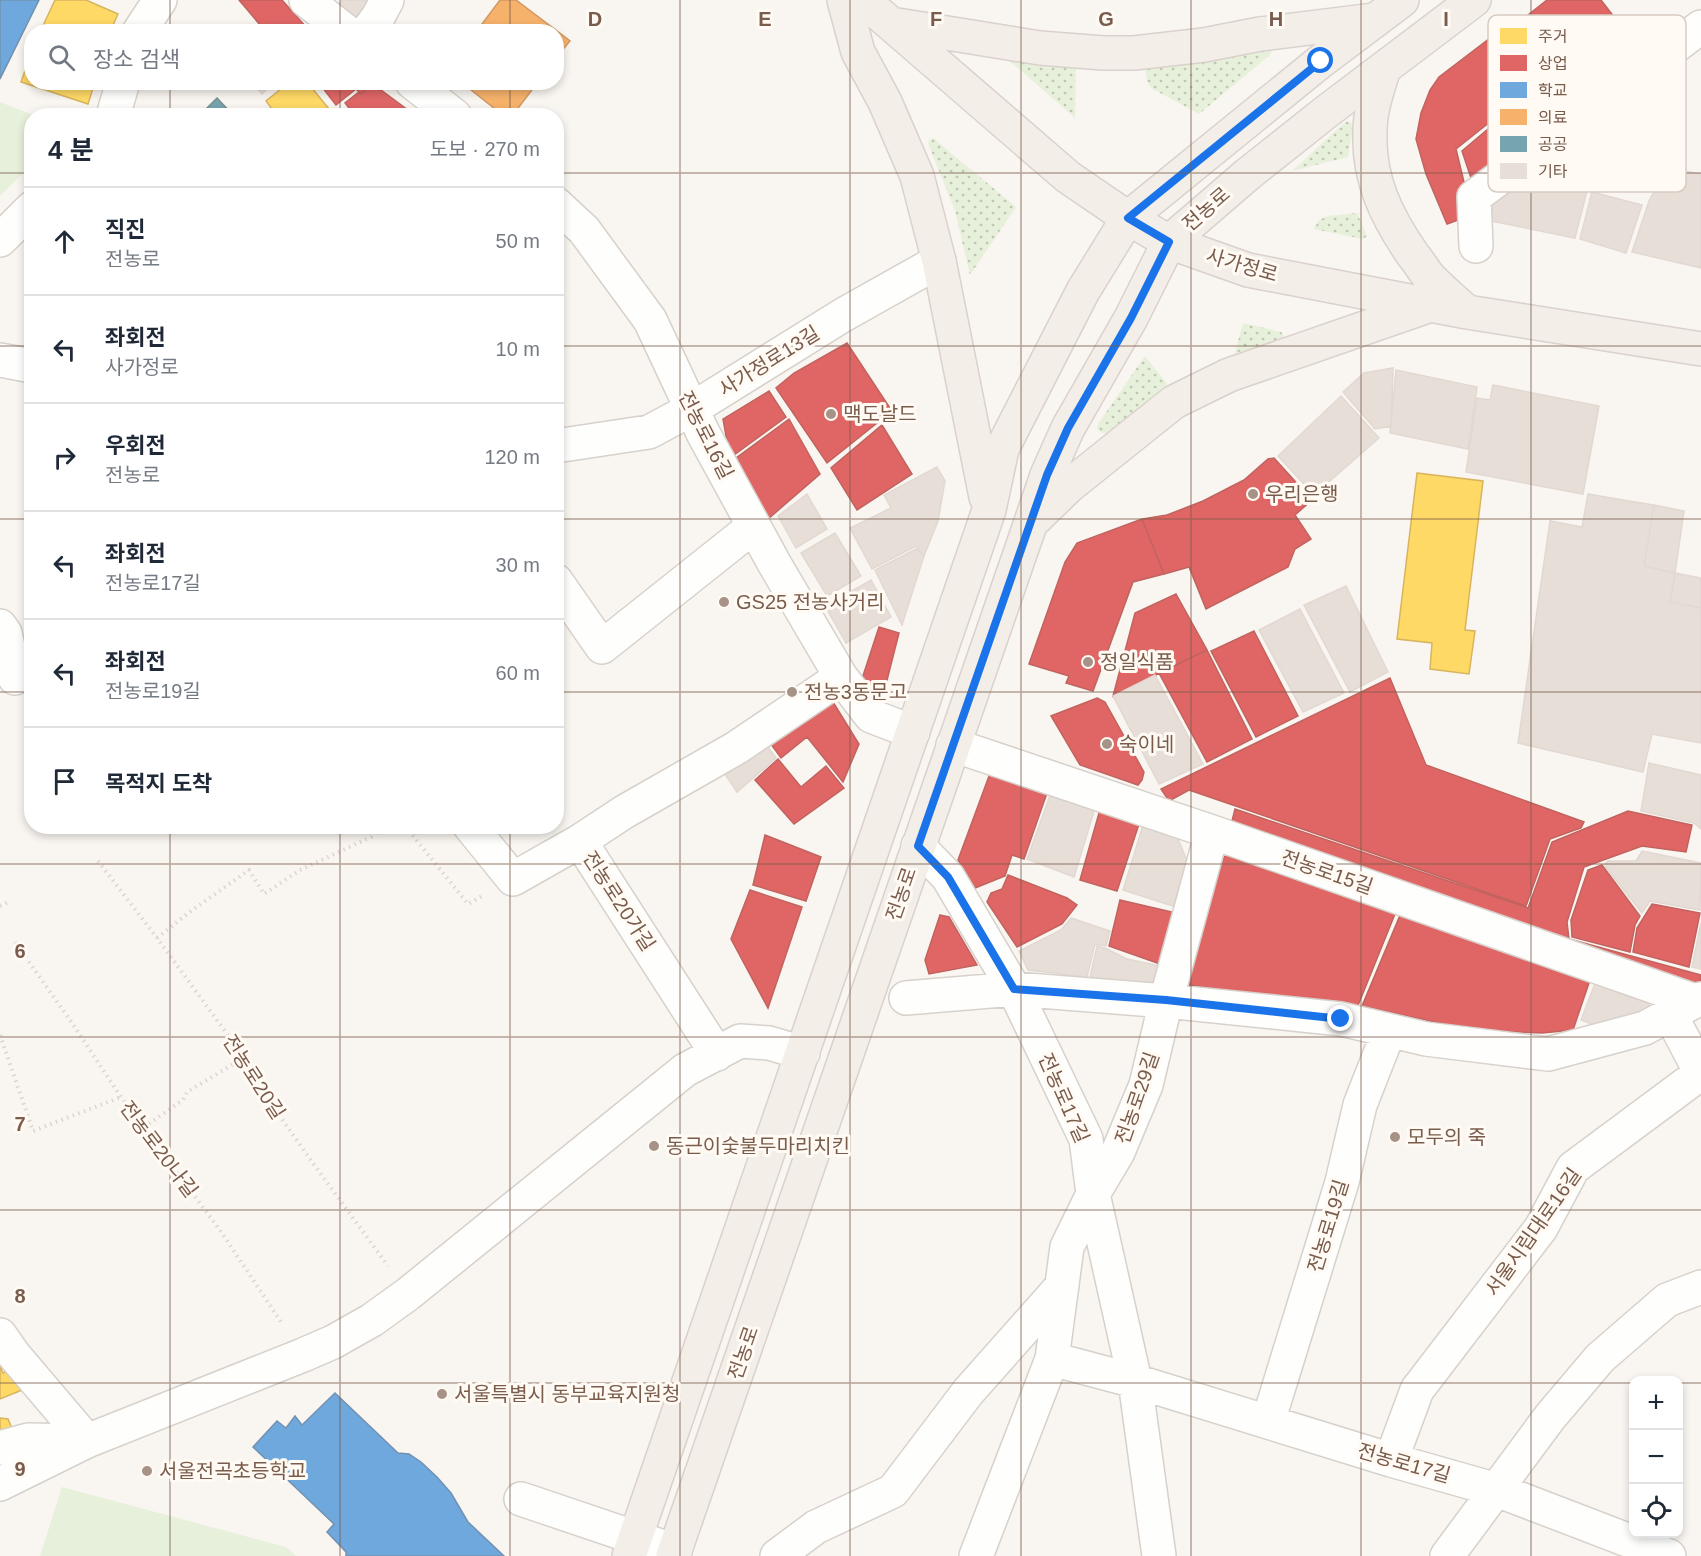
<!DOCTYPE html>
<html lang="ko">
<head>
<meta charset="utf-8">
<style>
  body { margin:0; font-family:Helvetica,"Noto Sans KR",sans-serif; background:#f6f6f7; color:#1f2937 }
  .controls { position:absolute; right:18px; bottom:18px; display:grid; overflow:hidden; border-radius:12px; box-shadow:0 3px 9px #0003 }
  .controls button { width:54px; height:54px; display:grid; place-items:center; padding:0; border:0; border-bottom:2px solid #e0e1e3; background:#fff; color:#1f2937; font:30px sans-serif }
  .stop { position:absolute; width:18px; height:18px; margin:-14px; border:4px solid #1a73e8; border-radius:50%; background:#fff }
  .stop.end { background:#1a73e8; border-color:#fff; box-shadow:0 2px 6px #0008 }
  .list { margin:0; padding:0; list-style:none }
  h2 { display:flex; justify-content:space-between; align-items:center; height:78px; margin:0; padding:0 24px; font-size:26px }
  h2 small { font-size:20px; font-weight:400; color:#747a83 }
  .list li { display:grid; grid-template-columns:39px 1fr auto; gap:18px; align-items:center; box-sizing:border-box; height:108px; padding:0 24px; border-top:2px solid #e0e1e3 }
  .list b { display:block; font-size:22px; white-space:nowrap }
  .list p { margin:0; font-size:20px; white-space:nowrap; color:#747a83 }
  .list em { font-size:20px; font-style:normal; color:#747a83 }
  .icon { flex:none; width:33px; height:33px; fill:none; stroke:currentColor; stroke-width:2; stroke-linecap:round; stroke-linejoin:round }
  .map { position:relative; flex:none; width:1701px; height:1556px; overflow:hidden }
  .search { position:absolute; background:#fff; box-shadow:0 3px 9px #0003; left:24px; top:24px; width:540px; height:66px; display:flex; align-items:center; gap:15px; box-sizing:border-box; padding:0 21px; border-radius:24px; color:#747a83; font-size:22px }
  .panel { position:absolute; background:#fff; box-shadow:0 3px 9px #0003; left:24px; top:108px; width:540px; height:726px; border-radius:24px }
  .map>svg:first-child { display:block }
</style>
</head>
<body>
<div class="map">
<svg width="1701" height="1556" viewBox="0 0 1701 1556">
  <defs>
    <pattern id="garden-dots" width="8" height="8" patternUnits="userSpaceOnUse" patternTransform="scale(1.5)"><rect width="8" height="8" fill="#e7f0db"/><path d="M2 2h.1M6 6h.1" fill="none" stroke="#c0c6b4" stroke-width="1.8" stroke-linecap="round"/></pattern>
  </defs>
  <rect width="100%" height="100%" fill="#f9f5f0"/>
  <path fill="#e7f0db" d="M0,102L33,115L32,116L31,165L0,196Z
    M62,1487L286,1547L296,1556H40Z"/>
  <path fill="url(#garden-dots)" d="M1272,49L1271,54L1199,114L1151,88L1147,81L1145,67L1222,55Z
    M1007,57L1076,65L1075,118L1009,60Z
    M1348,121L1352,124V132L1348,157L1292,171L1343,124Z
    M933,138L1016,207L970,275L955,211L928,143L929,140Z
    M1357,213L1367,236L1363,239L1314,229L1319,220L1328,216Z
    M1243,323L1281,332L1284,336L1283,340L1235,353Z
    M1145,356L1167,384L1109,433C1104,434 1101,433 1097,429L1098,424Z"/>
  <path fill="#ffd966" stroke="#d7b45e" stroke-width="1.5" d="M55,0H86L118,14L110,32H44L41,30Z
    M32,51V82H95L88,104L21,82Z
    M290,82H307L329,109L321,116H277L266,101Z
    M1417,473L1483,481L1465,630L1475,631L1469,674L1430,669L1432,643L1397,639Z
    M0,1366L3,1373L13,1369L22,1390L0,1399Z
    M0,1418L8,1419L14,1433L0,1437Z"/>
  <path fill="#e06666" stroke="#c1635e" stroke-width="1.5" d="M239,0H282L307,28L303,32H266Z
    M1547,0H1601L1615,18L1544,74L1509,30Z
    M1494,35L1534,87L1456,149L1472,215L1447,224L1426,174L1416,139L1421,113L1430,90L1439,77Z
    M318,82H371L373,84L361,94L356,89L336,105Z
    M373,84L416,116H355L345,103L359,92L361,94Z
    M1488,129L1512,159L1474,187L1462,151Z
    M847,343L892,411L827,463L776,388L794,373Z
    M769,391L786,417L730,458L723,419Z
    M789,419L820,474L768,519L732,461Z
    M882,425L912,474L857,510L831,468Z
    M1274,458L1312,500L1295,515L1311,539L1295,549L1288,567L1206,609L1189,567L1164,574L1142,519L1167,515L1203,501L1244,480L1268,459Z
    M1142,519L1164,574L1133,582L1093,691L1066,683L1069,676L1029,664L1065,562L1077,543Z
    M1176,594L1207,650L1113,696L1135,613Z
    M879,627L899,633L885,688L861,682Z
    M1254,631L1298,716L1256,737L1211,651Z
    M1207,650L1252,739L1207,762L1159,673Z
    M1390,678L1426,765L1584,822L1581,828L1550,839L1526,906L1189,790L1169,801L1161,789Z
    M1097,698L1105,702L1144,772L1142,780L1138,785L1080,765L1051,716Z
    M833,702L859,744L843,782L807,737L781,758L768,740Z
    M778,759L801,787L826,766L844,788L794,824L755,780Z
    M992,768L1047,793L1024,859L1012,855L1005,876L975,888L958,860Z
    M1101,806L1140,821L1117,891L1080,880Z
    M1235,809L1528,908L1552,842L1628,811L1692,825L1686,852L1642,846L1584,867L1567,922L1569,939L1701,975V1011L1225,849Z
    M765,835L821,857L806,901L753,885Z
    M1226,852L1397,909L1357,1008L1189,985L1206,901Z
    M1602,865L1640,916L1635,925L1630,952L1572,937L1571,920L1588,870Z
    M1008,875L1067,898L1077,905L1062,924L1017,947L987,902L991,893L1002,889Z
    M750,890L802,907L768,1008L731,939Z
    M1120,900L1172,912L1160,964L1109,946Z
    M1652,904L1700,913L1689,967L1633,952L1637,928Z
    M1401,913L1591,977L1573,1030L1542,1033L1471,1030L1362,1006Z
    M940,915L949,917L977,965L929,974L925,960Z"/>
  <path fill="#6fa8dc" stroke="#7291b1" stroke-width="1.5" d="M0,0H39L0,79Z
    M335,1393L398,1453L409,1454L421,1462L437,1477L451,1493L468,1522L504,1556H346V1552L327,1532L334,1524L253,1447L277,1421L286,1428L295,1416L302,1425Z"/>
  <path fill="#f6b26b" stroke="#d19862" stroke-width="1.5" d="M500,0H516L570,41L556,58V32H476Z
    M461,82H538L512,116H504Z"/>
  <path fill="#76a5af" stroke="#778f92" stroke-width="1.5" d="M217,98L234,116H199Z"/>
  <path fill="#e6ded7" stroke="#e2d8d2" stroke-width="1.5" d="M342,0H383L369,25L338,8Z
    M252,82H274L262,94Z
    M1539,154L1593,167L1575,238L1481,219L1495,189Z
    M1667,168L1701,174V268L1632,252L1649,201Z
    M1592,192L1642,205L1626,253L1580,239Z
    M1393,368L1391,426L1375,429L1343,392L1364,373Z
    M1396,370L1477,387L1468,449L1390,433Z
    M1493,385L1599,406L1583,494L1466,472L1477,398L1490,400Z
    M1341,396L1379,438L1314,495L1278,456Z
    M937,467L945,481L938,521L924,556L916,546L872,569L850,528L891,508L884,495Z
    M807,494L827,529L796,548L778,516Z
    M1588,494L1654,505L1644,566L1675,573L1670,602L1701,608V743L1652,734L1643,772L1518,743L1550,521L1582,527Z
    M1654,505L1684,511L1675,573L1644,566Z
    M835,533L861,576L827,596L801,553Z
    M916,549L924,556L902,625L875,570Z
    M1675,573L1701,578V608L1670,602Z
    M871,580L891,617L846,643L825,606Z
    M1346,586L1388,672L1350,692L1304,605Z
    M1300,609L1344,693L1303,712L1259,630Z
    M1155,675L1203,764L1159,784L1113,696Z
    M761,738L776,758L737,792L721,768Z
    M1649,763L1701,775V829L1694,823L1641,811Z
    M1051,793L1095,808L1074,877L1027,859Z
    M1144,822L1176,834L1188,863L1173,906L1123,890Z
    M1642,851L1701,863L1700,910L1650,901L1642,913L1604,865L1608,861H1636Z
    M1071,918L1110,931L1106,946L1095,944L1087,977L1028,970L1019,951L1061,930Z
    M1701,923V969L1692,967Z
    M1097,946L1107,949L1127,959L1160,966L1155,988L1090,977Z
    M1598,976L1651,996L1647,1010L1600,1027L1581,1020Z"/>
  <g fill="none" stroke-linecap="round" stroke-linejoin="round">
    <g stroke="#d7d1cb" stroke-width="36">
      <path id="minor" d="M306,0L347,32
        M139,32L160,0
        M367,32L378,17L387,0
        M412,82L455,116
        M113,116L123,82
        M556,204L584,230L650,320L703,433L774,563L841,677L871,716L913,732
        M0,240L32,208
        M1476,246L1474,197L1701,27
        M0,360L32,366
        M556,446L649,432L692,409L843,315L939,261
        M556,581L602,647L754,526
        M0,626L5,633L15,678
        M953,745L1212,832L1695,1001L1701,999
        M470,826L513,879L580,841L624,812L736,748L841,677
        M580,841L717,1054
        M918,846L948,877L1014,989L1086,1139L1093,1194L1135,1381L1159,1556
        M906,998L1014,989L1166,1001L1341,1019L1426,1039L1548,1054L1645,1028L1695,1001
        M1670,1014L1701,1073
        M0,1335L14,1355L87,1441
        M1052,1359L1135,1381L1391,1460L1497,1490L1669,1556
        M1268,1422L1342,1182L1360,1105L1389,1031
        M0,1448L28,1440L82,1441
        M1391,1460L1417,1390L1541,1228L1573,1168L1701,1073
        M0,1484L87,1441L303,1355L333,1342L372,1320L408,1294L685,1070L740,1041L769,1043L803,1053
        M521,1499L675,1551
        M777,1556L816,1527L893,1491L968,1392L1062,1286
        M976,1556L1052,1359L1067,1247L1093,1194L1118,1152L1146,1085L1166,1001L1212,832
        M1447,1556L1550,1417L1600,1358L1667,1300L1701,1287"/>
    </g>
    <g stroke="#dad1cc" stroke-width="36">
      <path id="major" d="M844,0L858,52L885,102L917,176L939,261L986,497
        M863,0L1068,177L1128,218L1169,242L1248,270L1467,312L1701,349
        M891,24L1040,48L1103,53H1134L1204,45L1260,34L1374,20
        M1384,68C1378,88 1370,110 1370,131C1368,179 1386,216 1413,255C1419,262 1424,271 1430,278C1441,290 1455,301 1467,312
        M1036,518L1069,486L1174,402L1229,375L1428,306
        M629,1556L989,510L1002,449L1083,291L1128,218L1321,61L1402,0
        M673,1556L1031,522L1047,475L1068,428L1131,318L1169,242L1248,174L1326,112L1474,0"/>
    </g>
    <path stroke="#dcd5d0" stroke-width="4" stroke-dasharray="1.5 4.5" stroke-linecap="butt" d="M405,826L468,904L482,896
      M98,861L157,938L227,1034L240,1060L315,1166L388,1266
      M0,906L11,901
      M157,938L191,911L249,870L264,894L300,870L371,837L384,826
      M15,942L72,1023L121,1097L222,1233L283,1325
      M0,1035L33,1131L121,1097
      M144,1127L183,1100L187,1092L240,1060"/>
    <use href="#minor" stroke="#fefefd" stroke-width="33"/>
    <use href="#major" stroke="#f3eee8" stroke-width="33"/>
  </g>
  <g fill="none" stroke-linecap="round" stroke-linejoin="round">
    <path stroke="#1a73e8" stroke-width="8" d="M1321,61L1128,218L1169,242L1131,318L1068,428L1047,475L918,846L948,877L1014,989L1166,1000L1341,1019"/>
  </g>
  <path fill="none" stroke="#7a5c4d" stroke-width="1.5" stroke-opacity="0.55" d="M170,0V32M340,0V32M510,0V32M680,0V1556M850,0V1556M1021,0V1556M1191,0V1556M1361,0V1556M1531,0V1556M170,82V116M340,82V116M510,82V116M0,173H32M556,173H1701M0,346H32M556,346H1701M0,519H32M556,519H1701M0,692H32M556,692H1701M170,826V1556M340,826V1556M510,826V1556M0,864H1701M0,1037H1701M0,1210H1701M0,1383H1634M1678,1383H1701"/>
  <g fill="#a69286" stroke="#fffaf3" stroke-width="2">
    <circle cx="831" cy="414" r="6"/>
    <circle cx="1253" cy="494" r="6"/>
    <circle cx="724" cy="602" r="6"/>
    <circle cx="1088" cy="662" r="6"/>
    <circle cx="792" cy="692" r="6"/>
    <circle cx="1107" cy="744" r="6"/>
    <circle cx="1395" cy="1137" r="6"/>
    <circle cx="654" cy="1146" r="6"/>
    <circle cx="442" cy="1394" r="6"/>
    <circle cx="147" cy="1471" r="6"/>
  </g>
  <g text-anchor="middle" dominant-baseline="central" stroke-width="6" stroke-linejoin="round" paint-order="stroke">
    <g font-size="20" fill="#7a5c4d" stroke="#fffaf3">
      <text transform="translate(1206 209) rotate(-41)">전농로</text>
      <text transform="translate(1242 265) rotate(16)">사가정로</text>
      <text transform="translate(769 361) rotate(-32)">사가정로13길</text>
      <text transform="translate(706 435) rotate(63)">전농로16길</text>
      <text transform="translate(1327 872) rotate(19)">전농로15길</text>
      <text transform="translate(901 894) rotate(-71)">전농로</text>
      <text transform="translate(619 901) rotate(57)">전농로20가길</text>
      <text transform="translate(254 1077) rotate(57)">전농로20길</text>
      <text transform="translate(1064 1098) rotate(66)">전농로17길</text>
      <text transform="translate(1137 1098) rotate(-71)">전농로29길</text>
      <text transform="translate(159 1149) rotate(53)">전농로20나길</text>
      <text transform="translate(1328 1226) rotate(-73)">전농로19길</text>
      <text transform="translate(1533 1232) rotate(-55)">서울시립대로16길</text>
      <text transform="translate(743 1353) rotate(-71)">전농로</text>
      <text transform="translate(1404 1463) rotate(16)">전농로17길</text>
    </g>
    <g font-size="20" fill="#7a5c4d" stroke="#fffaf3" text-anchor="start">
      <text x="843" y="414">맥도날드</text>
      <text x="1265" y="494">우리은행</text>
      <text x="736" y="602">GS25 전농사거리</text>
      <text x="1100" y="662">정일식품</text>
      <text x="804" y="692">전농3동문고</text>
      <text x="1119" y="744">숙이네</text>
      <text x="1407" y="1137">모두의 죽</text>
      <text x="666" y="1146">동근이숯불두마리치킨</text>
      <text x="454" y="1394">서울특별시 동부교육지원청</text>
      <text x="159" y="1471">서울전곡초등학교</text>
    </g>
  </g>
  <rect x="1488" y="15" width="198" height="177" rx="9" fill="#fffaf3" stroke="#d7cbc1" stroke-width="1.5"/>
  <rect x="1500" y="28" width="27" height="16" fill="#ffd966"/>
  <rect x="1500" y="55" width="27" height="16" fill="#e06666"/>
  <rect x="1500" y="82" width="27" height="16" fill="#6fa8dc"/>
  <rect x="1500" y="109" width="27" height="16" fill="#f6b26b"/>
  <rect x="1500" y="136" width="27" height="16" fill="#76a5af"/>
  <rect x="1500" y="163" width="27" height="16" fill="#e6ded7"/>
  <g font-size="16" fill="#7a5c4d">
    <text x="1538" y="42">주거</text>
    <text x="1538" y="69">상업</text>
    <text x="1538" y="96">학교</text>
    <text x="1538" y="123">의료</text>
    <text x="1538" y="150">공공</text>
    <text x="1538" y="177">기타</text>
  </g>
  <g font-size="20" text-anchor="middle" font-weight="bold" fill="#7a5c4d" stroke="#fffaf3" stroke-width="6" stroke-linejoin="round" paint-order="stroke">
    <text x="595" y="26">D</text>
    <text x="765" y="26">E</text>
    <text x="936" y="26">F</text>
    <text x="1106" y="26">G</text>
    <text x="1276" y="26">H</text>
    <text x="1446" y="26">I</text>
    <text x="20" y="958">6</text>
    <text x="20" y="1131">7</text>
    <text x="20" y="1303">8</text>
    <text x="20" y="1476">9</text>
  </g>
</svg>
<div class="controls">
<button>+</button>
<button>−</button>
<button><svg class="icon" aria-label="locate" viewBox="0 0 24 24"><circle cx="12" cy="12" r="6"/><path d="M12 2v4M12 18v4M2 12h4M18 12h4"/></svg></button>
</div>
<div class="stop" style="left:1321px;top:61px"></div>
<div class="stop end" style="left:1341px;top:1019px"></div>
<div class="search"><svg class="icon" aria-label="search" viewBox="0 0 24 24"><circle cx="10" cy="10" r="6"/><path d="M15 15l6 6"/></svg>장소 검색</div>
<section class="panel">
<h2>4 분<small>도보 · 270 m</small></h2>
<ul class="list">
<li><svg class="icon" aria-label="ahead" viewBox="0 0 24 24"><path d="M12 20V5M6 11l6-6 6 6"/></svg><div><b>직진</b><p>전농로</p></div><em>50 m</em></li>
<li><svg class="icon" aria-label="left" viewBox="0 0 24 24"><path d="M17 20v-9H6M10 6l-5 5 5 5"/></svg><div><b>좌회전</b><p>사가정로</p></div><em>10 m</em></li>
<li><svg class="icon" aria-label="right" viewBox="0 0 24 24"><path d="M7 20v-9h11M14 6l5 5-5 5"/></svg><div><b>우회전</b><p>전농로</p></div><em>120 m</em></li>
<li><svg class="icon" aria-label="left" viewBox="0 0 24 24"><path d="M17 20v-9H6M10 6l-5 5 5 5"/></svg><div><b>좌회전</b><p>전농로17길</p></div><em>30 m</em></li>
<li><svg class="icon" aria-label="left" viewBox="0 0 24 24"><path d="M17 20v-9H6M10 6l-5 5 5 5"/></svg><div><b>좌회전</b><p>전농로19길</p></div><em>60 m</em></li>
<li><svg class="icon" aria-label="arrive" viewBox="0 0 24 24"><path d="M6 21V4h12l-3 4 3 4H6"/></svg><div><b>목적지 도착</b></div></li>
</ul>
</section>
</div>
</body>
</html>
